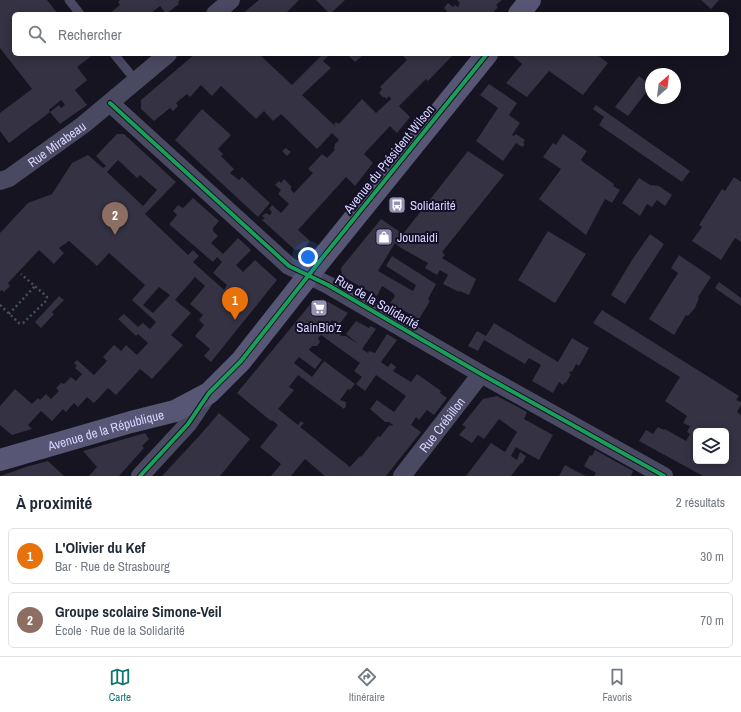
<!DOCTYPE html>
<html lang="fr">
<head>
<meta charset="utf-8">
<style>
  body { margin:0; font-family:"Archivo Narrow",sans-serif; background:#f6f6f7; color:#1f2937 }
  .controls { position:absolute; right:12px; bottom:12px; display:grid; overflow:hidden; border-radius:6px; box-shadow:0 2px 10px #0003 }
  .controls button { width:36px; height:36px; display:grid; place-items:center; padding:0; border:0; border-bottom:1px solid #e0e1e3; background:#fff; color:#1f2937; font:20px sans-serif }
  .compass { position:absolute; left:645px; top:68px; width:36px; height:36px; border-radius:50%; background:#fff; box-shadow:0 2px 10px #0003; rotate:28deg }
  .you { position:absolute; left:308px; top:257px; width:14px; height:14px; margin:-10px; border:3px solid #fff; border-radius:50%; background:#1a73e8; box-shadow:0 0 0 6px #1a73e833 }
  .badge { display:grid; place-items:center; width:26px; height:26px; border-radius:50%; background:#0f766e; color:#fff; font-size:13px; font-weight:700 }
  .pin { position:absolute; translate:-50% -33px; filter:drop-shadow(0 1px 2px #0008) }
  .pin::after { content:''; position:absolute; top:21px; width:14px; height:12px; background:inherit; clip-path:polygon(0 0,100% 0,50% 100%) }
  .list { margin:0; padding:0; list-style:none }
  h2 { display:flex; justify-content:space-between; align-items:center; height:52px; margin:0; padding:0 16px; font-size:17px }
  h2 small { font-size:13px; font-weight:400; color:#747a83 }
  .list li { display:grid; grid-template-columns:26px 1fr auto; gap:12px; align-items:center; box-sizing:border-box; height:56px; margin:0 8px 8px; padding:0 8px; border:1px solid #e0e1e3; border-radius:6px }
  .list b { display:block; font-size:15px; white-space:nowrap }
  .list p { margin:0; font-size:13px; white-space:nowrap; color:#747a83 }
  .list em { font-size:13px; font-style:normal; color:#747a83 }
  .icon { flex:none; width:22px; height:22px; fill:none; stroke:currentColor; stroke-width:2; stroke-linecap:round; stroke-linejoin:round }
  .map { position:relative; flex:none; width:741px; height:476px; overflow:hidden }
  .search { position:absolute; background:#fff; box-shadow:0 2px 10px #0003; left:12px; right:12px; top:12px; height:44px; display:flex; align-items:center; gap:10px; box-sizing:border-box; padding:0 14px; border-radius:6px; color:#747a83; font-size:15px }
  .sheet { height:180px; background:#fff }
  nav { display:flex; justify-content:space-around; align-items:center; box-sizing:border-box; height:56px; border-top:1px solid #e0e1e3; background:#fff; font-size:11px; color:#747a83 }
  nav a { display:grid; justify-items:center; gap:2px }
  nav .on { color:#0f766e }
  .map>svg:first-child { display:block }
</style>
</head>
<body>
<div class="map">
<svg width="741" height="476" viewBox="0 0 741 476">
  <rect width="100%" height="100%" fill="#161421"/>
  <path fill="#343243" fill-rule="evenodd" d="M0,0H47L58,14H14V54H94L77,67L87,80L75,90L87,105L60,124L50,112L59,105L61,108L65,105L61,100L49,110L50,112L9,143L0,131V113L32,89L0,48Z
    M120,0H180L178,2L179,4L166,14L160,6L150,14H109L120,5L118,2Z
    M259,0H299L285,14H242Z
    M316,0H345L330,14Z
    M457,0H502L496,5L498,7L492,14H444L447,11L444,8L448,3L453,7L455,5L458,7L460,3Z
    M701,0H719L711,9Z
    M195,54H259L292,85L323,54H330L323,61L331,68L302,95L336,127L334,124L336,122L339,124L362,99L376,113L391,99L389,96L386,99L385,97H383L379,93L382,89L380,87L407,60L401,54H454L428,81L426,79L399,106L410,117L397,133L390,126L364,154L373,163L355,186L346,177L298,230L310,241L304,249L295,250L262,220L265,218L262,216L266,213L270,215L272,212L269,209L272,205L281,213L289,204L278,194L281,190L275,185L279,181L281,183L284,179L291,186V190L294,193L313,173L308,169L322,154L327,158L335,150L334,149L335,144L339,140L332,133L317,149L281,114L273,121L264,111L256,119L221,86L212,96L201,85L190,97L187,94L176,103L178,106L173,111L170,108L154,121L141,109V100Z
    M347,54H364L355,62Z
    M513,54H524L527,56L528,54H596L608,63L583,95L549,71L527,97L506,83L522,64L512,55Z
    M639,76L651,86L628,116L615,107Z
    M489,84L517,103L509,115L520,123L512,135L514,136L516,134L525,140L523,143L525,144L522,147L516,143L503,161L476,141L498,108L480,95Z
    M596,105L690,171L682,182L599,125L604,117L593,109Z
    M202,109L231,135L218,149L223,154L221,156L234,169L230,173L239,180L242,177L270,203L258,217L175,140Z
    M117,134H124L176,182L145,214L188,255L193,250L199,256L193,262L224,290L227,285L213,273L222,262L217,257L213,262L170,225V223L177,215L173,211L178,205L183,208L193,198L219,221L213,228V231L218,236L211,243L223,254L238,238L251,250L236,265L243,272L255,260L277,280L211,362L204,356L210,349L195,336L204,325L199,320L203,315L190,304L205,286L195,277L175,300L191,313L171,335L183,345L152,379L140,369L116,395L108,388L94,403L87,397L78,407L74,403L66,412L63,409L52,421L41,411L28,425L32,429L12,435L0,425V406L15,389L32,404L38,398L40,400L46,394L51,399L59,391L56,388L61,383L64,384L71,377L76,381L82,374L75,368L77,366L74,363L77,360L94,375L107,361L103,357L114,345L121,351L126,345L137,355L148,343L138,334L136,336L118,319L124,314L138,327L143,323L150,329L156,322L132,300L145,285L109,253L97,266L69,241L59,248L64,253L54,264L39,250L8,283L10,286L4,292L2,290L0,291V233L28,203L52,194L72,163L88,155L103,168L106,166L96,156ZM118,160L137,178L140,175L157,190L143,206L107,172ZM159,287L170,295L153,313L143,305Z
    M563,134L587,151L581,160L583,162L614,184L613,186L620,190L612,203L605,199L586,235L539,199L561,169L543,157L553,143L556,145Z
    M286,148L291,152L287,156L282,151Z
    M468,151L504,175L442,252L445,255L442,258L476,279L469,295L460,291L459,292L443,284L448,275L440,270L437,275L425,268L428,263L401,248L395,243L378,271L413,291L416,285L386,266L392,256L436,284L428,299L430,301L419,319L390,303L395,296L393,293L382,286L377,296L342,276L341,268L381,219L403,234Z
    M734,177L741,182V242L735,238L721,260L692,241L702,227L699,225L722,189L725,191Z
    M639,178L650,185L659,186L672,195L665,206L657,200L652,207L647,204L640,216L622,203Z
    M548,231L586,254L555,303L518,280Z
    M650,234L664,244L625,304L611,295L632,260Z
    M679,255L711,277L698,297L699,298L695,308L688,316L686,315L674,335L649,319L678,273L671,268Z
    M719,282L741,298V306L715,288Z
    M59,296L64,300L52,312L54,314L41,328L35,322Z
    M323,299L348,313L339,325L332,320L324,331L327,334L331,328L342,336H346L358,344L346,334L356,321L369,328L371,326L376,329L362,349L368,353L369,351L375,353L387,334L397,340L381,362L388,367L391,363L396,367L393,371L411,382L417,374L441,391L440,393L447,398L434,415L427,410L419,420L416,417L411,425L421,432L386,476H325L305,459L291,476H271L281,464L260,447L278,425L272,420L271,421L237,393L313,301ZM321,335L360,363L354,371L362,377L356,384L365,391L376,375L406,396L394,412L377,400L370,409L385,422H389L393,425L392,426L391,425L389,426L380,437L378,436L361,457L360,456L350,467L300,427L304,423L301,421L298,425L278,409L294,390L289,387L298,375L344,409L346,406V402L340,400L348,389L350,390L355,384L324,361L312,377L294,363L299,357L315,369L322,360L309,350L312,346H317L320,342L318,338Z
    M602,310L739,396L736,400L741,402V405L737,412L741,415V476H703L639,441L646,430L653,434L658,427L664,430L665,429L686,441L690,434L687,432L690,426L683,423L687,416L665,401L680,377L593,323ZM696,431H726V461H696Z
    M494,323L558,362L572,338L589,348L579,366L576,364L572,372L571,371L569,373L571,374L566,383L565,382L563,385L559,382L553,393L532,381L541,365L529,358L525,364L484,340L478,351L468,346L477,331L486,336Z
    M497,396L527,412L524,419L553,435L539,460L516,447L511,456L517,460L520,452L526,456L522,464L521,463L511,476H466L491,443L505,452L517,432L499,419L484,439L478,435L472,443L459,435L466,427L462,425L483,399Z
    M219,413L250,439L220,476H162L201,434Z
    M145,433L149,439L142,446L144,448L119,476H89L97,467L83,451Z
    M595,450L633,471L631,476H594L596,473L584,466L590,455L592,456Z
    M48,461L64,476H0L29,466Z
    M565,465L574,470L586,476H559Z"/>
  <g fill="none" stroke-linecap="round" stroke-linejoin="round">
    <path stroke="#44505f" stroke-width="2.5" stroke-dasharray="2 3" stroke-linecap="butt" d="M0,305L19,323H23L46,301L47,297L45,295L21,274
      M9,314L35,286"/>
    <path stroke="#4a4962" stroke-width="9" d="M69,0L80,14
      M114,54L136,81"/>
    <g stroke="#4a4962" stroke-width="18">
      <path d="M215,14L231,0"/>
      <path d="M110,103L289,266L328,285L481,374L664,476"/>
      <path id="s1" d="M0,181L9,178L83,125L168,54"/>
      <path d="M140,476L188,424L209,393"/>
      <path id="s2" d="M402,476L481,374"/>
    </g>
    <g stroke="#575674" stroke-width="22">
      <path d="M519,14L530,0"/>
      <path id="s3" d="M0,460L131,422L175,411L209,393L241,361L323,257L487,54"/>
    </g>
    <g stroke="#130f26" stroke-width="6">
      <path id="cycleway" d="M110,103L289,266L328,285L481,374L664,476
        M140,476L188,424L209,393L241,361L323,257L487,54"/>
    </g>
    <use href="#cycleway" stroke="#1a9f57" stroke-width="4"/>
  </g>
  <defs>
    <g id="bus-square" transform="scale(0.9)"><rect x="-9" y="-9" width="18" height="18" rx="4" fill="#9591b1" stroke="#130f26"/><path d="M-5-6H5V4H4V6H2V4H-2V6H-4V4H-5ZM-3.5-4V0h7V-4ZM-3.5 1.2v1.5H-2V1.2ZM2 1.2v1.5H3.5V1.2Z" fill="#fff"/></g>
    <g id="shop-square" transform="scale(0.9)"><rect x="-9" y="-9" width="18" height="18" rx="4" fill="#9591b1" stroke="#130f26"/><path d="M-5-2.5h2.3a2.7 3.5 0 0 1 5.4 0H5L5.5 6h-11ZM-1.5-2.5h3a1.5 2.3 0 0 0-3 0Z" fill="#fff"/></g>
    <g id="supermarket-square" transform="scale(0.9)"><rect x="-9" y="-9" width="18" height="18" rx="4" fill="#9591b1" stroke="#130f26"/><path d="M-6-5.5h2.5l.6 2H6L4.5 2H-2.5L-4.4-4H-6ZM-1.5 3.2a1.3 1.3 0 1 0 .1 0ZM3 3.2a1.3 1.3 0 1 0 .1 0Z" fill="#fff"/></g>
  </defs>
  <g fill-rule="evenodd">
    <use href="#bus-square" x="397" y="205"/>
    <use href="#shop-square" x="384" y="237"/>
    <use href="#supermarket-square" x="319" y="308"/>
  </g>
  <g text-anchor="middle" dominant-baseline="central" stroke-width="4" stroke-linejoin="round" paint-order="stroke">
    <g font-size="13" fill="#d9d4ff" stroke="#130f26">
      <text stroke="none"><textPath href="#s1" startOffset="68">Rue Mirabeau</textPath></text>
      <text transform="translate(389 159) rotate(-51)">Avenue du Président Wilson</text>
      <text transform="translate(377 302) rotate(30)">Rue de la Solidarité</text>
      <text stroke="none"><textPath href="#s2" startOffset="65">Rue Crébillon</textPath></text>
      <text stroke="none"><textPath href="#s3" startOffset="110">Avenue de la République</textPath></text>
    </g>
    <g font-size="13" fill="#d9d4ff" stroke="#130f26" text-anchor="start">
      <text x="410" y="205">Solidarité</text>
      <text x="397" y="237">Jounaidi</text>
      <text x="319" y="327" text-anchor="middle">SainBio'z</text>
    </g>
  </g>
</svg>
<div class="controls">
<button><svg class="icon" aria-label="layers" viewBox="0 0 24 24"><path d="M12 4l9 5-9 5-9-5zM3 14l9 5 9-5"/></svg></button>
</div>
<svg class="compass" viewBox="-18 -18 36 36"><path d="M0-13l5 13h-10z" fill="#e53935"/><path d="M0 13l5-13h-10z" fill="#747a83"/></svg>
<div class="you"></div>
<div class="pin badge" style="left:235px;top:320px;background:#e8710a">1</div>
<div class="pin badge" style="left:115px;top:235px;background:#8d6e63">2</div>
<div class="search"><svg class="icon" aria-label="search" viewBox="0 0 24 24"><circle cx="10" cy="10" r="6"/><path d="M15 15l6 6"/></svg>Rechercher</div>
</div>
<section class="sheet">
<h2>À proximité<small>2 résultats</small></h2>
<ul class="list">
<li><span class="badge" style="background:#e8710a">1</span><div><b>L'Olivier du Kef</b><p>Bar · Rue de Strasbourg</p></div><em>30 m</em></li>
<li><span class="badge" style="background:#8d6e63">2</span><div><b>Groupe scolaire Simone-Veil</b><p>École · Rue de la Solidarité</p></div><em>70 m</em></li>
</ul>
</section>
<nav>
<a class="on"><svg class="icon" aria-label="map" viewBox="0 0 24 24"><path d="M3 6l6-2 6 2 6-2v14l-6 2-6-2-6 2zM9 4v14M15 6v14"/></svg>Carte</a>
<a><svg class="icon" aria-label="directions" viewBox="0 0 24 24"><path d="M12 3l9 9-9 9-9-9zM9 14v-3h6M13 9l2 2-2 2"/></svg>Itinéraire</a>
<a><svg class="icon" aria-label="saved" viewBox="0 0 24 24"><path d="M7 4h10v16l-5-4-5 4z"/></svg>Favoris</a>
</nav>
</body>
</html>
